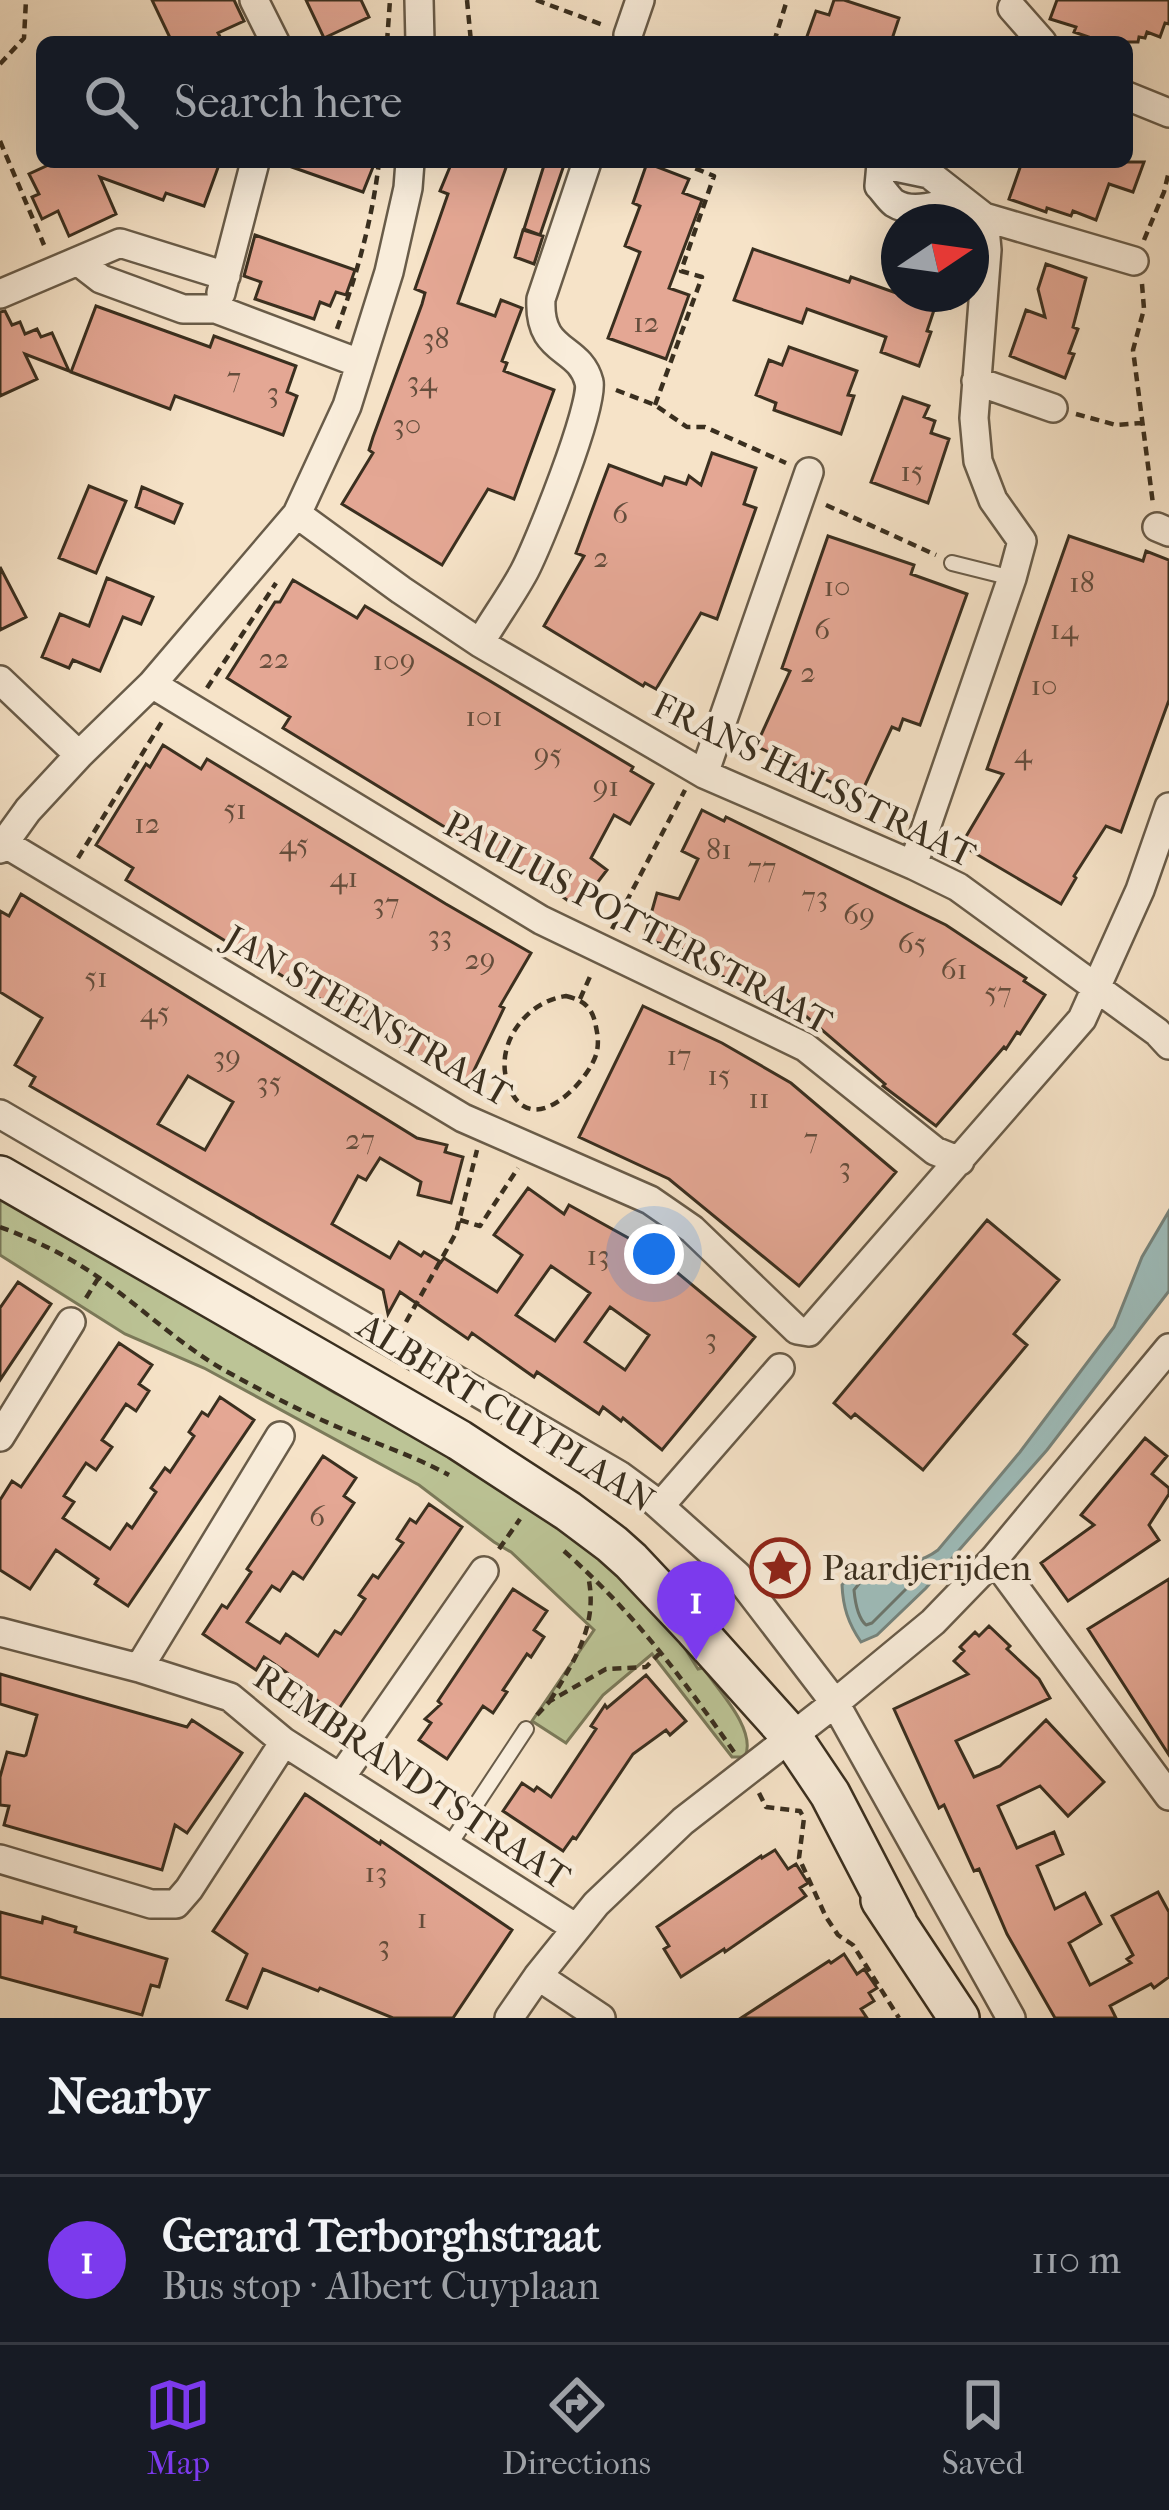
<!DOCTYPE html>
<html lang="en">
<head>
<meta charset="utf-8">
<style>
  body { margin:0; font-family:"IM FELL French Canon",serif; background:#20242c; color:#f1f3f6 }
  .compass { position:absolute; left:881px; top:204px; width:108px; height:108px; border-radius:50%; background:#171b24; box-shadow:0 12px 48px #0002; rotate:77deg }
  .you { position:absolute; left:654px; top:1254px; width:42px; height:42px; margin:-30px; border:9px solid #fff; border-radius:50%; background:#1a73e8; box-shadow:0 0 0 18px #1a73e833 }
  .badge { display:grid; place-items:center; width:78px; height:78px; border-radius:50%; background:#7c3aed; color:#fff; font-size:39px; font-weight:700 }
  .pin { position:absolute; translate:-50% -99px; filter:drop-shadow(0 3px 6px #0008) }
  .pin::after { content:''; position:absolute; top:63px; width:42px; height:36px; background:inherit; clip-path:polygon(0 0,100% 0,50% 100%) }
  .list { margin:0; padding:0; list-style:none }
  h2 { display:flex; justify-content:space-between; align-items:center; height:156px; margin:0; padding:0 48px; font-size:51px }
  h2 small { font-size:39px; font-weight:400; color:#9ea1a6 }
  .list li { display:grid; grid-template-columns:78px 1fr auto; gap:36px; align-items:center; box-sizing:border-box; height:168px; padding:0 48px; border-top:3px solid #363941 }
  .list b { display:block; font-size:45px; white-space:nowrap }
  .list p { margin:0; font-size:39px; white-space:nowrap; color:#9ea1a6 }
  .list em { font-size:39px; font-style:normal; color:#9ea1a6 }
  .icon { flex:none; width:66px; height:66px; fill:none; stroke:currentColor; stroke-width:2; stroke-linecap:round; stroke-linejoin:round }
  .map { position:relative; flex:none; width:1169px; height:2018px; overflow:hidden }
  .search { position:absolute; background:#171b24; box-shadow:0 12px 48px #0002; left:36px; right:36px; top:36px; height:132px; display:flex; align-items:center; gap:30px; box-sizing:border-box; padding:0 42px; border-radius:18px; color:#9ea1a6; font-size:45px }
  .sheet { height:324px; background:#171b24 }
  nav { display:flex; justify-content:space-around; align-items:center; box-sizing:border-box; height:168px; border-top:3px solid #363941; background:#171b24; font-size:33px; color:#9ea1a6 }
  nav a { display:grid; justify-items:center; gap:6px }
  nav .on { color:#7c3aed }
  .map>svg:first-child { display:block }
</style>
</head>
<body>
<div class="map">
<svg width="1169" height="2018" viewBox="0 0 1169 2018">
  <rect width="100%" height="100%" fill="#f6e3c8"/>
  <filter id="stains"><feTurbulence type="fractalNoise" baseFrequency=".00167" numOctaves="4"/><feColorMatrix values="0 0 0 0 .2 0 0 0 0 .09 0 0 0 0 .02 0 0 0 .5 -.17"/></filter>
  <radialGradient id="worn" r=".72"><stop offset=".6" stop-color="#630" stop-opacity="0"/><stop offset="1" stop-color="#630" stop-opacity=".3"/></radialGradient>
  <path fill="#bcc496" stroke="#7b7a5a" stroke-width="3" d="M0,1196L335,1393L378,1414L472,1469L593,1547L676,1634L698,1669L703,1668C719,1691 757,1730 745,1757H732L652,1654L603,1695L566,1743L532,1721L594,1630L511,1552L494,1542L419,1485L204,1368L125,1334L0,1255Z"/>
  <path fill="#9ebdbb" stroke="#76847d" stroke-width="3" d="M1169,1211V1291L1047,1450L974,1533L926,1588L877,1635L861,1642C848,1623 843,1607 842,1585C843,1584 854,1569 856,1569C881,1554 906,1574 938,1550L1020,1452L1114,1327L1142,1257Z"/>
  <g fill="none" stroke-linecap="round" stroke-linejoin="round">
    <path stroke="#6c766d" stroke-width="3" d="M879,1576H908L912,1583L872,1623L866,1625C857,1617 855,1601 854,1590L862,1580Z"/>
  </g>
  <path fill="#e4a794" stroke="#3a2f1f" stroke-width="3" fill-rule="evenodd" d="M152,0H234L244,21L218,33L223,42H172Z
    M306,0H361L369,17L324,38Z
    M834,0H844L899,18L891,42H805L816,11L829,15Z
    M1057,0H1169V24L1165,23L1160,37L1147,32L1145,38L1139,37L1138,42H1103L1074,32L1076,27L1050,19Z
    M55,162H220L204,206L166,193L163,200L100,177L116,214L69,236L58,211L42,219L32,197L39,194L29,174Z
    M287,162H375L363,192L286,165Z
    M452,162H508L458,303L495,316L501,300L522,308L502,361L507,363L504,371L554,390L514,499L488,489L442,565L342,504L373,453L369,450L373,437L422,304L425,293L415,289L448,194L440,191Z
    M545,162H565L540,235L524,229Z
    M1022,162H1144L1133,192L1109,184L1096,220L1073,211L1071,216L1047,208L1046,212L1009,199Z
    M647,163L689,179L683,193L702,200L669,288L689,295L666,359L608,338L640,252L625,246L640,206L633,203Z
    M523,230L543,236L534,264L515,257Z
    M255,235L355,270L346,295L336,292L330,306L320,302L314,319L255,299L261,282L244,276Z
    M753,249L849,282L851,277L899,294H922L920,301L935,307L927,331L931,332L919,366L881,352L886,337L807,309L802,323L734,300Z
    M1046,264L1086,278L1073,327L1078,329L1069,353L1074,354L1065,378L1010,356L1026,310L1045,317L1038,289Z
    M96,306L210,347L214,336L296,366L287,392L297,396L283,435L175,396L170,409L71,372Z
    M5,311L12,325L20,322L25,334L37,329L41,337L52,333L69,371L25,354L37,379L0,396V312Z
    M789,347L857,371L848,395L854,396L841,434L774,410L776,403L756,395L769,360L782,365Z
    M903,397L929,406L924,417L935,421L931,433L949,439L928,503L871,482Z
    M712,453L756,468L744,504L756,508L717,619L701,613L656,689L645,683L643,686L544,626L584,556L576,553L609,465L662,485L665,477L686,484L689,476L701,485Z
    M89,486L126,501L96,573L59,558Z
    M142,487L182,504L174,523L136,507Z
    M828,536L914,565L911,574L967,594L920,725L903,719L899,730L892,727L860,796L756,746L790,671L782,668Z
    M1069,536L1143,561L1146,551L1169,560V700L1121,832L1106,826L1074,876L1076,878L1061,904L961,845L1003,774L987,769Z
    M0,567L26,617L0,630Z
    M107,578L153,597L141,624L123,617L100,671L73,660L69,668L42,657L60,614L89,626Z
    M293,580L357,618L365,606L633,767L631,771L653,784L630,824L614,815L591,858L607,870L578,908L545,884L517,867L515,870L283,728L290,717L227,678L275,602H280Z
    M163,745L201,769L207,759L446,904L531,953L500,1006L504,1008L468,1083L382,1037L126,880L133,868L96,845L146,764L150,767Z
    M702,810L724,821L726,817L946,925L1026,978L1024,981L1045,995L1020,1034L1017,1032L1006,1049L1004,1047L936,1126L883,1086L885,1084L779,993L775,1002L710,970L712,967L696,960L699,954L644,939L657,893L679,899L698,859L682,851Z
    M21,894L417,1138L447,1145L445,1152L463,1157L451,1203L418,1195L421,1182L380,1158L366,1180L358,1176L332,1224L390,1258L399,1242L421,1256L424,1252L441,1262L444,1258L497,1292L522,1255L494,1235L528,1188L564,1214L569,1205L650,1250L755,1337L662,1450L623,1418L621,1421L603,1407L599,1414L537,1372L534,1377L472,1333L468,1339L400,1292L388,1314L383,1290L30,1086L35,1077L15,1065L42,1018L0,992V911L9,916ZM188,1076L233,1102L205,1150L158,1124ZM551,1266L590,1293L555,1341L516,1315ZM610,1307L649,1335L625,1370L585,1342Z
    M643,1006L722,1043L791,1083L896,1172L799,1286L669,1179L579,1137Z
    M987,1220L1059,1280L1014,1334L1027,1345L923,1470L855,1414L851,1418L834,1403Z
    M18,1282L51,1304L0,1380V1308Z
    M119,1343L152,1365L139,1384L149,1391L136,1411L126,1404L102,1440L112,1447L96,1470L86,1463L64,1496L74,1502L63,1518L110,1549L127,1524L132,1528L156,1492L151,1488L165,1468L170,1472L194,1436L189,1432L202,1412L208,1416L220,1397L254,1420L128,1606L95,1584L98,1579L56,1550L30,1589L0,1570V1500L12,1481L21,1487Z
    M1145,1438L1167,1456L1152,1474L1169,1488V1494L1149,1525L1159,1540L1068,1601L1041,1563L1094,1525L1081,1515Z
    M323,1456L356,1478L344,1496L354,1503L303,1579L293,1572L280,1591L272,1586L247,1622L280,1643L286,1634L318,1656L335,1631L341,1634L353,1617L365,1599L359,1595L373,1575L378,1578L403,1543L397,1539L410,1519L416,1523L429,1504L462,1527L336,1713L303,1691L306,1686L264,1657L256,1670L203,1634L222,1605L227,1608L251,1572L247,1569Z
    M1169,1579V1755L1088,1629Z
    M513,1589L547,1611L534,1630L544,1637L531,1657L527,1654L503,1690L507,1692L493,1713L483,1706L447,1759L419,1740L431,1723L425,1719L441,1704L438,1701Z
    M989,1626L1010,1646L1007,1649L1039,1679L1050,1698L956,1741L974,1777L1000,1766L1046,1720L1104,1782L1068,1816L1040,1786L998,1806L1017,1848L1054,1832L1063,1854L1037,1866L1055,1909L1085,1893L1101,1924L1069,1943L1090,1985L1131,1963L1127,1959L1133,1955L1112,1916L1158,1892L1169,1912V1977L1154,1988L1151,1984L1110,2006L1116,2018H1055L1007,1934L979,1869L974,1871L944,1805L939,1808L894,1709L968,1674L954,1661L964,1651L960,1647L975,1632L979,1636Z
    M0,1674L187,1727L192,1720L242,1753L187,1833L175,1825L162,1870L4,1825L9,1806L0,1805V1777L7,1752L24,1756L26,1755L37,1715L0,1704Z
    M646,1675L686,1721L670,1735L666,1730L633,1754L576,1839L573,1837L563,1851L503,1811L522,1783L534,1791L537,1787L551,1797L596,1729L591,1726L605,1705L607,1708Z
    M305,1794L380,1844L381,1841L512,1930L453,2018H393L320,1988L318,1991L263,1969L247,2008L227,2000L247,1954L213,1931Z
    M775,1850L788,1869L796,1864L808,1883L800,1888L806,1896L725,1952L724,1949L681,1977L664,1949L669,1946L657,1927L761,1856L762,1858Z
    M0,1912L42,1923L43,1917L58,1922L76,1927L75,1932L167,1959L159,1987L151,1985L142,2015L0,1977Z
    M844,1954L857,1974L864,1969L877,1988L869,1993L874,2001L861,2009L867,2018H741L829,1961L831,1963Z"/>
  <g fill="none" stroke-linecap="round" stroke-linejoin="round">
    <g stroke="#695c49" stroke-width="18">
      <path id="lane" d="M952,563L1012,578
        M448,1847L526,1729"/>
    </g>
    <g stroke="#695c49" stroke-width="32">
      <path id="street" d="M254,0L275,42
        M419,0L420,42
        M1012,8L1042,42
        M628,35L640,0
        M1127,96L1169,113
        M959,198C940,205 913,215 894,203C888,198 884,191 879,186L881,164L929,174L984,217L1134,261
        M79,262L101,279L183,309H216L359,363
        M221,293L255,162
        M0,294L120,243L226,276
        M976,381L1053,408
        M297,514L401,590L480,643L704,774L913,865L958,887L1157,1032L1169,1045
        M1157,527L1169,532
        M480,643C494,619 511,596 524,572C538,546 595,404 589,382C579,344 538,355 541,299L587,162
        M0,680L79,755
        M152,684L541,920L805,1047L935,1151L960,1161
        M704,774L809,472
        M4,843L463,1118L650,1200L692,1229L797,1330L809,1332L1082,1019L1140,890L1169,807
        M0,849L28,810L79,755L152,684L297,514L347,406L389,272L408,188L410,162
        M913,865L1012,578L1022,541L993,500L978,461L974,418L987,250L984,217
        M0,1114L619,1475L653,1500L737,1575L835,1703L1011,2018
        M0,1437L71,1322
        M660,1506L780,1368
        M994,1559L1169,1796
        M0,1632L139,1668L230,1697L284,1742L576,1928
        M139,1668L280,1436
        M341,1777L484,1571
        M0,1859L151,1904H176L189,1889L284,1742
        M538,1976L601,2018
        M509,2018L538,1976L596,1904L683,1821L835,1703L933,1622L994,1559L1169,1348"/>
    </g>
    <g stroke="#3a2f1f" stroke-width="44">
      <path id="secondary" d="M0,1176L459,1440L568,1511L612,1544L631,1561L695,1629L791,1736L830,1794L897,1923
        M881,1900L959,2018"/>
    </g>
    <path stroke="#3a2f1f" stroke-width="4.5" stroke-dasharray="9 6" stroke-linecap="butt" d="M467,0L471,42
      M536,0L603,25
      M387,42L390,0
      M774,42L787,0
      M0,64L24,38L26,0
      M0,141L44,245
      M1144,240L1164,192L1169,171
      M1142,284L1144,309L1133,350L1153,504
      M337,329C357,274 372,221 379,162
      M616,390L655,405L687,427H705L786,463
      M655,405L702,277L681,271L714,176L680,162
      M1076,414L1116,425L1141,423
      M826,505L936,555
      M207,688L276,583
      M78,858L163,720
      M612,929L685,790
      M566,996C584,1000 593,1008 596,1027C598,1036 599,1045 596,1055C587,1082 537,1135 513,1095C488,1053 522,1002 566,996Z
      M580,999L592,972
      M460,1220L480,1226L518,1168
      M0,1227C35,1240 68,1256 98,1277C141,1307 179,1344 224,1370C262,1391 300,1411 340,1428C377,1444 414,1456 449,1475
      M86,1298L99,1277
      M406,1322L456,1233L477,1150
      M499,1549L520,1519
      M564,1551C635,1614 680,1675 734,1752
      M550,1701C574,1661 599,1625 588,1576
      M537,1715L550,1701L606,1669L646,1667L661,1652
      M759,1793L766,1807L800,1811L804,1818L799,1858L826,1917L838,1935L853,1945L899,2018"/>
    <use href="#lane" stroke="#f9eddb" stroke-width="14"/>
    <use href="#street" stroke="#f9eddb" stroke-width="27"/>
    <use href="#secondary" stroke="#f9eddb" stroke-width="39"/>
  </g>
  <defs>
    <g id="sight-ring" transform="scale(3)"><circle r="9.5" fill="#f9eddb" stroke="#8f2418" stroke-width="1.5"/><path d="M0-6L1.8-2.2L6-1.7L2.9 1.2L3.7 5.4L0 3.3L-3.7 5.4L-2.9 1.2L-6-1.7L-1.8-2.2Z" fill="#8f2418"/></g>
  </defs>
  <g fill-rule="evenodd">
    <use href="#sight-ring" x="780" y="1568"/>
  </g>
  <g text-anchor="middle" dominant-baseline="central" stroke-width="9" stroke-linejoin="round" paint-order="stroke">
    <g font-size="30" fill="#644d3c">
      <text x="646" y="322">12</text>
      <text x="436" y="338">38</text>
      <text x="234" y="377">7</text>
      <text x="422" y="381">34</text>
      <text x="273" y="392">3</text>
      <text x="407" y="424">30</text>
      <text x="912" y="471">15</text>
      <text x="620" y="513">6</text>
      <text x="601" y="557">2</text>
      <text x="1082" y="582">18</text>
      <text x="837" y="586">10</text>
      <text x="822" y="629">6</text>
      <text x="1064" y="629">14</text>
      <text x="274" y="658">22</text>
      <text x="394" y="660">109</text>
      <text x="808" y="672">2</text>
      <text x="1044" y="685">10</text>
      <text x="484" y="716">101</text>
      <text x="1023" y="753">4</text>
      <text x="548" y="754">95</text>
      <text x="606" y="786">91</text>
      <text x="235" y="809">51</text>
      <text x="147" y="823">12</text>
      <text x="294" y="844">45</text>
      <text x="719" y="849">81</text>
      <text x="762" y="867">77</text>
      <text x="344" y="877">41</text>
      <text x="815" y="896">73</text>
      <text x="386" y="903">37</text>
      <text x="859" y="914">69</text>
      <text x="440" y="935">33</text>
      <text x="912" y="943">65</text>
      <text x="480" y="959">29</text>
      <text x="954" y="969">61</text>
      <text x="96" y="977">51</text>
      <text x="998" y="992">57</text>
      <text x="155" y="1012">45</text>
      <text x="679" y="1055">17</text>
      <text x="227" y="1056">39</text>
      <text x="719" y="1075">15</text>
      <text x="269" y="1082">35</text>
      <text x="759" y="1098">11</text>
      <text x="811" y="1138">7</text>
      <text x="360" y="1139">27</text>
      <text x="845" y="1167">3</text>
      <text x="598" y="1255">13</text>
      <text x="711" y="1338">3</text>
      <text x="317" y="1516">6</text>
      <text x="376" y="1872">13</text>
      <text x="422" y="1918">1</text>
      <text x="384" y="1945">3</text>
    </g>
    <g font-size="36" fill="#3a2f1f" stroke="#f9eddb">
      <text transform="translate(814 780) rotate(26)">FRANS HALSSTRAAT</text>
      <text transform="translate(638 923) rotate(28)">PAULUS POTTERSTRAAT</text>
      <text transform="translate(368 1016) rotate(30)">JAN STEENSTRAAT</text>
      <text transform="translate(506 1413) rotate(32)">ALBERT CUYPLAAN</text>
      <text transform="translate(412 1777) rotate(34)">REMBRANDTSTRAAT</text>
    </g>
    <g font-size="36" fill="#3a2f1f" stroke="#f9eddb" text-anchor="start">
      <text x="822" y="1568">Paardjerijden</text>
    </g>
  </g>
  <rect width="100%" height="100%" filter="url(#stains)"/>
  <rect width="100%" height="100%" fill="url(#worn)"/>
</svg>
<svg class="compass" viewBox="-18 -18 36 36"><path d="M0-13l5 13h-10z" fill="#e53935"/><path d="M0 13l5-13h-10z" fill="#9ea1a6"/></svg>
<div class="you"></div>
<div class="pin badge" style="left:696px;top:1660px">1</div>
<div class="search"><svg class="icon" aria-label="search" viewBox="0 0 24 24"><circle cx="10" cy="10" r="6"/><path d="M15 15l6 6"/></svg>Search here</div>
</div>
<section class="sheet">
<h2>Nearby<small></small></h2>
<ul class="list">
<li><span class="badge">1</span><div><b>Gerard Terborghstraat</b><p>Bus stop · Albert Cuyplaan</p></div><em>110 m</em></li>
</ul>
</section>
<nav>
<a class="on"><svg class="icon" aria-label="map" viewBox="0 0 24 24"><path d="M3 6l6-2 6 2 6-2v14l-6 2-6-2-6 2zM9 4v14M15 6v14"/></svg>Map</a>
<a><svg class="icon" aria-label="directions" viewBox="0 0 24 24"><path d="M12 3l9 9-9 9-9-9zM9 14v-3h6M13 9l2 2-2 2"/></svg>Directions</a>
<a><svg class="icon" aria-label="saved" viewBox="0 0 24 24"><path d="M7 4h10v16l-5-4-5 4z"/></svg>Saved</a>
</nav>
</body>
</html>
